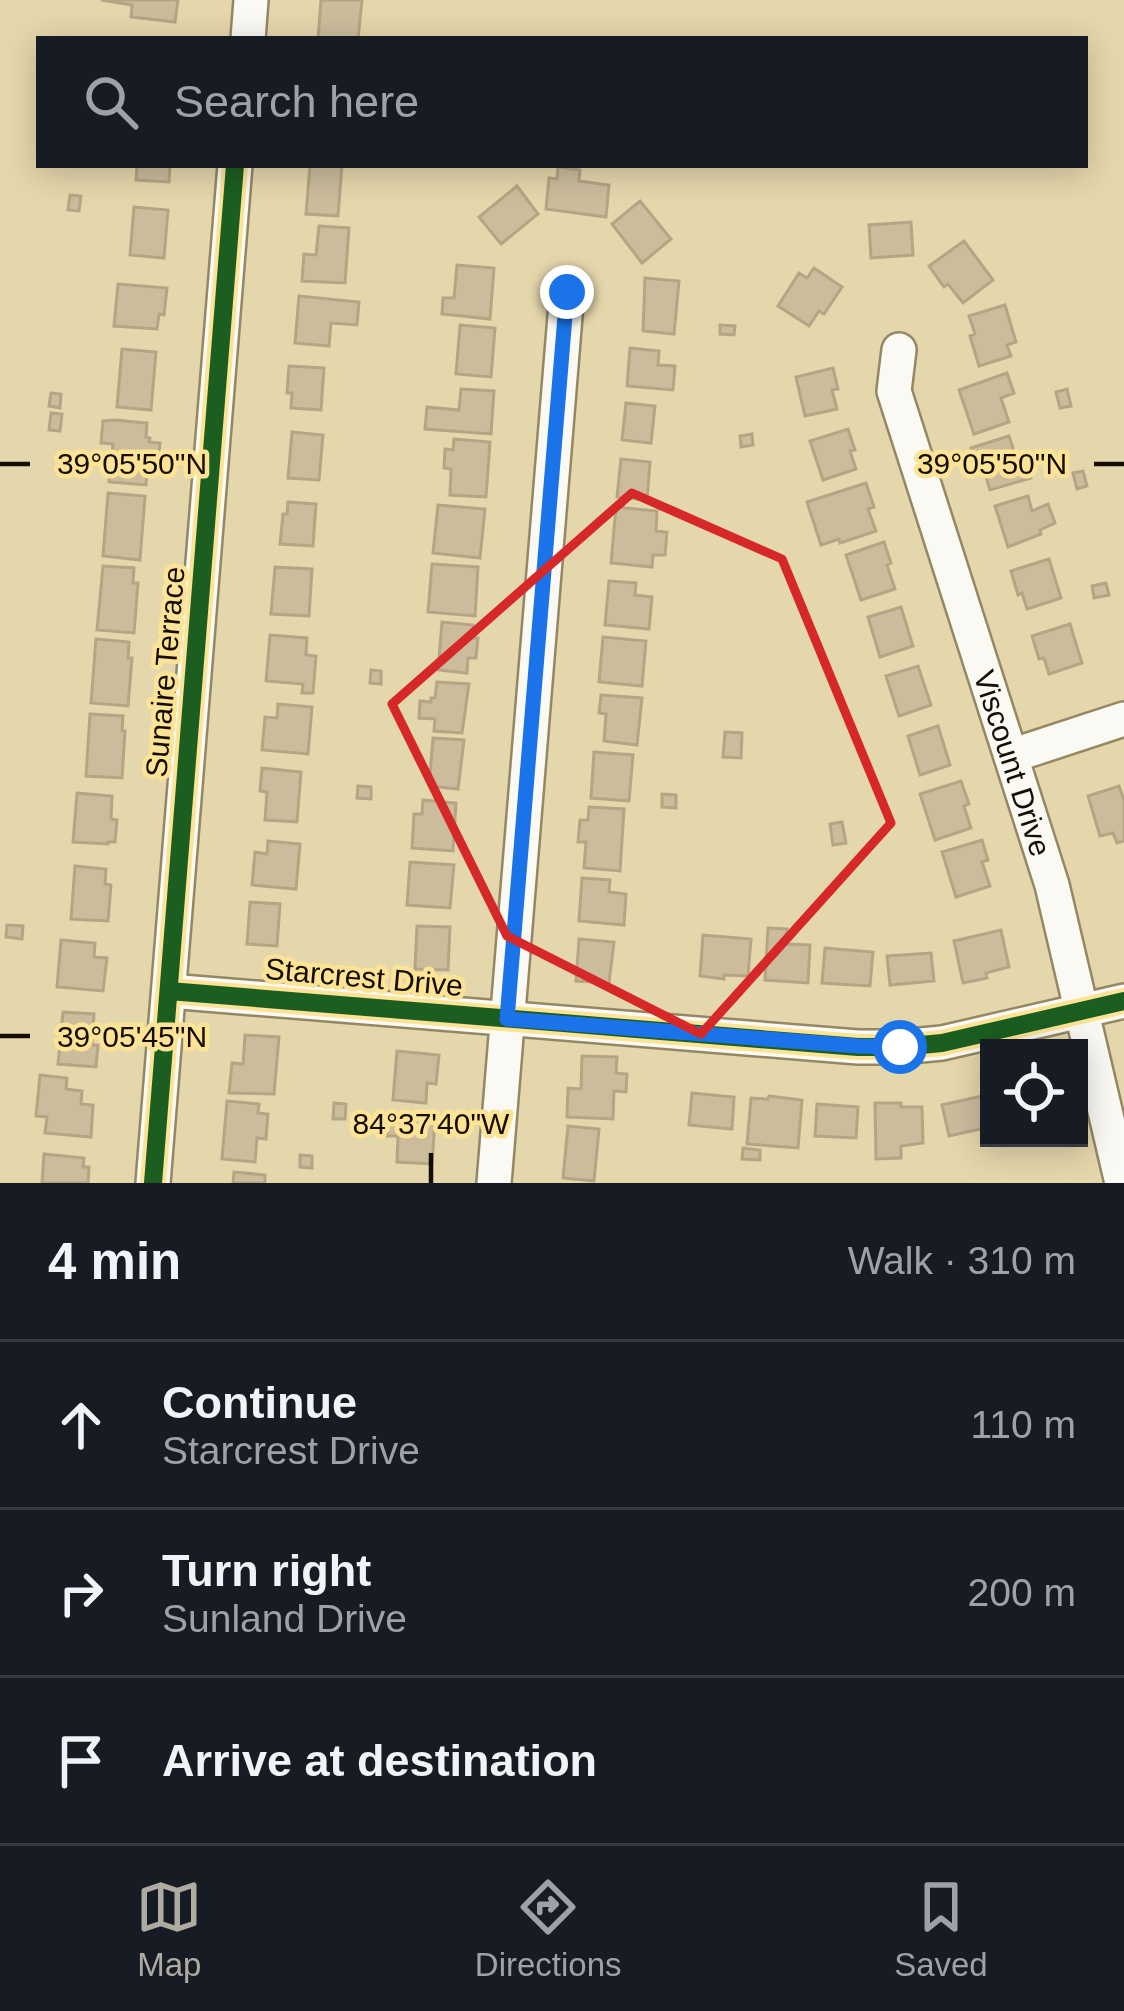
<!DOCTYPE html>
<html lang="en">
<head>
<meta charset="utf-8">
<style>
  body { margin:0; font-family:Arial,sans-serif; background:#20242c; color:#f1f3f6 }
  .controls { position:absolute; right:36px; bottom:36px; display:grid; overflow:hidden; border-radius:0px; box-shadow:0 6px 30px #0003 }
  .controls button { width:108px; height:108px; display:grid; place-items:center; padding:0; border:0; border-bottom:3px solid #363941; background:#171b24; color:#f1f3f6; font:60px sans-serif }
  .stop { position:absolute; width:36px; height:36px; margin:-27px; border:9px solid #1a73e8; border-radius:50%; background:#fff }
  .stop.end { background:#1a73e8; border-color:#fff; box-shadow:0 3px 12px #0008 }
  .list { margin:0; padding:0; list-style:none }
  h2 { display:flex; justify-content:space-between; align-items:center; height:156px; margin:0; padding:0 48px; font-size:51px }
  h2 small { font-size:39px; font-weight:400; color:#9ea1a6 }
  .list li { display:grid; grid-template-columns:78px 1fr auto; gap:36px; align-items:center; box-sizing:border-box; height:168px; padding:0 48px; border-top:3px solid #363941 }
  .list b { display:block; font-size:45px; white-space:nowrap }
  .list p { margin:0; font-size:39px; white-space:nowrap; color:#9ea1a6 }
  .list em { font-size:39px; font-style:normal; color:#9ea1a6 }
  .icon { flex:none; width:66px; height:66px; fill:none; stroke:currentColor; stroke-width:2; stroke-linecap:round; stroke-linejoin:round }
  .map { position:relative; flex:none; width:1124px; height:1183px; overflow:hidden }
  .search { position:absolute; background:#171b24; box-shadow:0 6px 30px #0003; left:36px; right:36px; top:36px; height:132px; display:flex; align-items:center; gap:30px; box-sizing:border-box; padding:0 42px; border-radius:0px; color:#9ea1a6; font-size:45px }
  .sheet { height:660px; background:#171b24 }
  nav { display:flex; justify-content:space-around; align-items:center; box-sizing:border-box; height:168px; border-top:3px solid #363941; background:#171b24; font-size:33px; color:#9ea1a6 }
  nav a { display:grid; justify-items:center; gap:6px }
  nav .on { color:#aeaba2 }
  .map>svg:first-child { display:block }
</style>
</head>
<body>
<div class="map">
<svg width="1124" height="1183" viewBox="0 0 1124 1183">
  <rect width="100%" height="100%" fill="#e5d7ac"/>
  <path fill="#cbbc9c" stroke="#b5a585" stroke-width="3" d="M101,0H178L175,22L131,17L132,5Z
    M321,0H362L358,39H318Z
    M137,165H170L169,182L136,180Z
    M310,165H342L338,216L306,214Z
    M558,167L580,170L579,181L609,185L606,217L546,209L549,178L557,179Z
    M517,186L538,214L501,244L479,217Z
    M70,195L81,196L79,211L68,210Z
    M640,201L671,239L642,263L612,224Z
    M134,207L168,210L164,258L130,255Z
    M911,222L913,255L871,258L869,225Z
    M319,226L349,228L345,283L302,281L304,254L316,255Z
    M964,241L993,280L963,303L948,284L944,287L929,266Z
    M457,265L494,268L490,319L442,314L443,298H454Z
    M814,268L842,287L824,314L819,311L809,326L778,306L799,273L807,278Z
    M645,278L679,281L674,334L643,331Z
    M118,284L167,288L164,315L159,314L157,329L114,326Z
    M299,296L359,302L357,325L331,323L329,346L295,343Z
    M1005,305L1016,342L1007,345L1011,356L979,366L970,336L975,334L969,316Z
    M460,325L495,328L491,377L456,374Z
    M720,325L735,326L734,335L720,334Z
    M630,348L659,351L658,365L675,366L673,390L627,386Z
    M122,349L156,352L151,410L117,407Z
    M289,366L324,368L321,410L291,408L292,393H287Z
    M833,368L838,389L832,390L837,409L805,416L796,377Z
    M1007,373L1014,393L1001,398L1009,422L974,434L959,390Z
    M461,389L494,391L491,434L425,429L427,407L459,410Z
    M1067,389L1071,406L1060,408L1056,392Z
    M51,393L61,394L60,408L49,406Z
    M626,403L655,406L651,443L622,440Z
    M51,413L62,414L60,431L49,430Z
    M115,420L147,423L146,437L150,438L149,442L160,443L157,471L147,470L146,485L109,482L113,444L101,443L103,421Z
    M848,429L855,450L850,451L856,469L823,480L810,441Z
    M292,432L323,435L319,480L288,478Z
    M752,434L753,445L741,447L740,436Z
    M1009,436L1020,470L1027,467L1031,478L990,490L982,464L977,466L971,448Z
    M454,439L490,442L486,497L450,495L451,469L444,468L445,449L453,450Z
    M621,459L650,462L647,500L617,497Z
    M1083,471L1087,486L1077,489L1073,473Z
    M866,483L874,507L868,509L876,531L840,543L839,539L821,545L807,502Z
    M108,493L145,496L140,560L103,556Z
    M1028,496L1032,511L1048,504L1055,523L1040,530L1041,534L1008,547L995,506Z
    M288,502L316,504L313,546L280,544L283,514H287Z
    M438,505L485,509L480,558L433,553Z
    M616,507L657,511L656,531L667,532L665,555H653L652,567L611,563Z
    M884,542L891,563L887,565L895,589L861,600L846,555Z
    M1049,559L1061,598L1027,609L1022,593L1018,595L1011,571Z
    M432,564L478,567L475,616L428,612Z
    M103,566L134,568L133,583H138L134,633L97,630Z
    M275,567L312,569L309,616L271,614Z
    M609,581L636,583L635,595L652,597L649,629L605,625Z
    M1106,583L1109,595L1094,598L1092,586Z
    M901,607L913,646L880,657L868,617Z
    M442,622L473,625L472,638H478L476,658H468L467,673L438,670Z
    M1070,624L1082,663L1049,674L1044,658L1039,659L1032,636Z
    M270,635L307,638L306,655L316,656L313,693H302L303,684L266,681Z
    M603,637L646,641L642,686L599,682Z
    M96,639L129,642L128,658H132L128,706L91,703Z
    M918,666L931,705L899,716L886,676Z
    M371,670L381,671V684L370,683Z
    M437,682L469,684L462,733L434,731L435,719L419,718L420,701L431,702V698H435Z
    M601,695L642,698L637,745L604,741L606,714L599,713Z
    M278,704L312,707L308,754L262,750L265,717L277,718Z
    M90,714L123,716L122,731H125L122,778L86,776Z
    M938,726L950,765L920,775L908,736Z
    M725,732L742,733L741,758L723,757Z
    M433,738L464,740L458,789L429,786Z
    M594,752L633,755L629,801L591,798Z
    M262,768L301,772L297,822L265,820L267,792L260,791Z
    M961,781L969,804L964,806L971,828L935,840L920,794Z
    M358,786L371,787V799L357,798Z
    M1119,786L1124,800V841L1117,843L1113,833L1100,836L1088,796Z
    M77,793L112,796L111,819L117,820L115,842H108V844L73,842Z
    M662,794L676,795V808L662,807Z
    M423,800L456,803L453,851L412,848L414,814H422Z
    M589,807L624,809L620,871L584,868L586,842H578L580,820H588Z
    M842,822L846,843L833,845L830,824Z
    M982,840L988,860L982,862L990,886L956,897L942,852Z
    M268,841L300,844L296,889L252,885L255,852L267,854Z
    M410,862L454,865L450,908L407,905Z
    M75,866L106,869L105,884L111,885L108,921L71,919Z
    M582,878L610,880L609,892L626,894L624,925L579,921Z
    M250,902L280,904L277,946L247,944Z
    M7,925L23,926L22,939L6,937Z
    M417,926L450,927L448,970L415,969Z
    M768,928L787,929L786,944L810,945L808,983L765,980Z
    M1001,930L1009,967L986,973L987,978L963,983L954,941Z
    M703,935L751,939L748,976L724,975V979L700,976Z
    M579,939L614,942L609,983L576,981Z
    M61,940L95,943L94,957L107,958L103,991L57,987Z
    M825,948L873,952L870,986L822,983Z
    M931,953L934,981L890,985L887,956Z
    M63,1012L94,1014L92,1045H98L96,1067L58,1064Z
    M245,1035L279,1037L274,1094L229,1093L232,1063L243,1064Z
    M397,1051L439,1055L436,1084L427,1083L426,1103L393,1100Z
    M582,1056L617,1057L616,1073L627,1074L626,1092L614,1091L613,1119L567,1117L568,1088L581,1089Z
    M40,1075L67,1078L66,1089L82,1091L81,1104L93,1105L91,1137L45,1133L47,1117L36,1116Z
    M692,1093L734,1097L732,1129L689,1125Z
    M769,1096L802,1100L798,1148L747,1144L751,1098L768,1099Z
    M982,1096L989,1127L949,1136L942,1105Z
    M227,1101L259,1104L258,1113L268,1114L266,1139L257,1138L255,1162L222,1159Z
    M334,1103L346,1104L345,1119H333Z
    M875,1103H901V1107H922L923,1143L901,1146V1158L876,1159Z
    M817,1104L858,1107L856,1138L815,1136Z
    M388,1117L435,1119L432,1164L397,1162L398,1136H387Z
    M568,1126L599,1129L594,1181L563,1178Z
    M743,1148L760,1150V1160L742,1159Z
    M44,1154L84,1158L83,1167H89L88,1183H42Z
    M300,1155L312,1156V1168L300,1167Z
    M234,1172L265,1175V1183H233Z"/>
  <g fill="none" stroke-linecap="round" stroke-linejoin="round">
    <g stroke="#938863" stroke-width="38">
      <g id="minor">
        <path d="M248,39L251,0"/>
        <path id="s1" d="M899,350L894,391L1052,885L1122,1183"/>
        <path d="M1011,756L1124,719"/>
        <path d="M169,991L858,1047H900L942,1043L1124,1001"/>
        <path d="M153,1183L235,165"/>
        <path d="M494,1183L567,292"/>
      </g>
    </g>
    <use href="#minor" stroke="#fbf9f3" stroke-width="33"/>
    <g stroke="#fce395" stroke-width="26">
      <path id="cycleway" d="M169,991L858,1047H900L942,1043L1124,1001
        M153,1183L235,165"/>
    </g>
    <use href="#cycleway" stroke="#1b5e20" stroke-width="18"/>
  </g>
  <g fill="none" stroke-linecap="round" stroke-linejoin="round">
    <path stroke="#1a73e8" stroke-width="15" d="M567,292L507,1019L858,1046L900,1047"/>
  </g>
  <path fill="none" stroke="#d62828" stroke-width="9" stroke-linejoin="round" d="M632,493L782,559L891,823L701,1034L507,936L392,704Z"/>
  <path fill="none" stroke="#140d00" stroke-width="4.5" d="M0,464H30M1094,464H1124M0,1036H30M431,1153V1183"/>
  <g text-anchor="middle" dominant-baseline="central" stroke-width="9" stroke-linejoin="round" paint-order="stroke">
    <g font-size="30" fill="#140d00" stroke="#fce395">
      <text transform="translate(165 672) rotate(-85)">Sunaire Terrace</text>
      <text stroke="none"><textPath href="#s1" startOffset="432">Viscount Drive</textPath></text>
      <text transform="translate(364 977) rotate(5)">Starcrest Drive</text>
    </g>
  </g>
  <g font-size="30" text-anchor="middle" fill="#140d00" stroke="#fce395" stroke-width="9" stroke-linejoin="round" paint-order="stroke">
    <text x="132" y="474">39°05'50"N</text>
    <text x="992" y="474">39°05'50"N</text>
    <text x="132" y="1047">39°05'45"N</text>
    <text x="431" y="1134">84°37'40"W</text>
  </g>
</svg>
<div class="controls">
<button><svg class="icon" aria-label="locate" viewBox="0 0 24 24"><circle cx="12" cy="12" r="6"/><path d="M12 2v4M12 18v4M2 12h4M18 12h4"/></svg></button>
</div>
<div class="stop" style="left:900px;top:1047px"></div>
<div class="stop end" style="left:567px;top:292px"></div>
<div class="search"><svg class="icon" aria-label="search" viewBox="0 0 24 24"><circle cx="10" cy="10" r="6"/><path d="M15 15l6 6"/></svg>Search here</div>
</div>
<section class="sheet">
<h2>4 min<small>Walk · 310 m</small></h2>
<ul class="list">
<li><svg class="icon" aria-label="ahead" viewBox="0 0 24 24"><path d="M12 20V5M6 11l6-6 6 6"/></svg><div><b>Continue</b><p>Starcrest Drive</p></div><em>110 m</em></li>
<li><svg class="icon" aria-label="right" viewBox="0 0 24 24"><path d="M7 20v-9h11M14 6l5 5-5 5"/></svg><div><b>Turn right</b><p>Sunland Drive</p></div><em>200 m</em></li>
<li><svg class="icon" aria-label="arrive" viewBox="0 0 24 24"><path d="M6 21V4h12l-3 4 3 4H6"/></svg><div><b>Arrive at destination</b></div></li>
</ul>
</section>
<nav>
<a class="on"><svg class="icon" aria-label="map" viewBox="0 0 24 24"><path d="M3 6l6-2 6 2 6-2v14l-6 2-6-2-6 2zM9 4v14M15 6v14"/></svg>Map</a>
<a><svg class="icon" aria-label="directions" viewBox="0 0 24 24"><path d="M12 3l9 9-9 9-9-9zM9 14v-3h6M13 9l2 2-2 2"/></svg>Directions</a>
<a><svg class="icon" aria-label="saved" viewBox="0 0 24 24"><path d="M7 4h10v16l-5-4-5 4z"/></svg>Saved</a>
</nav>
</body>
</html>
